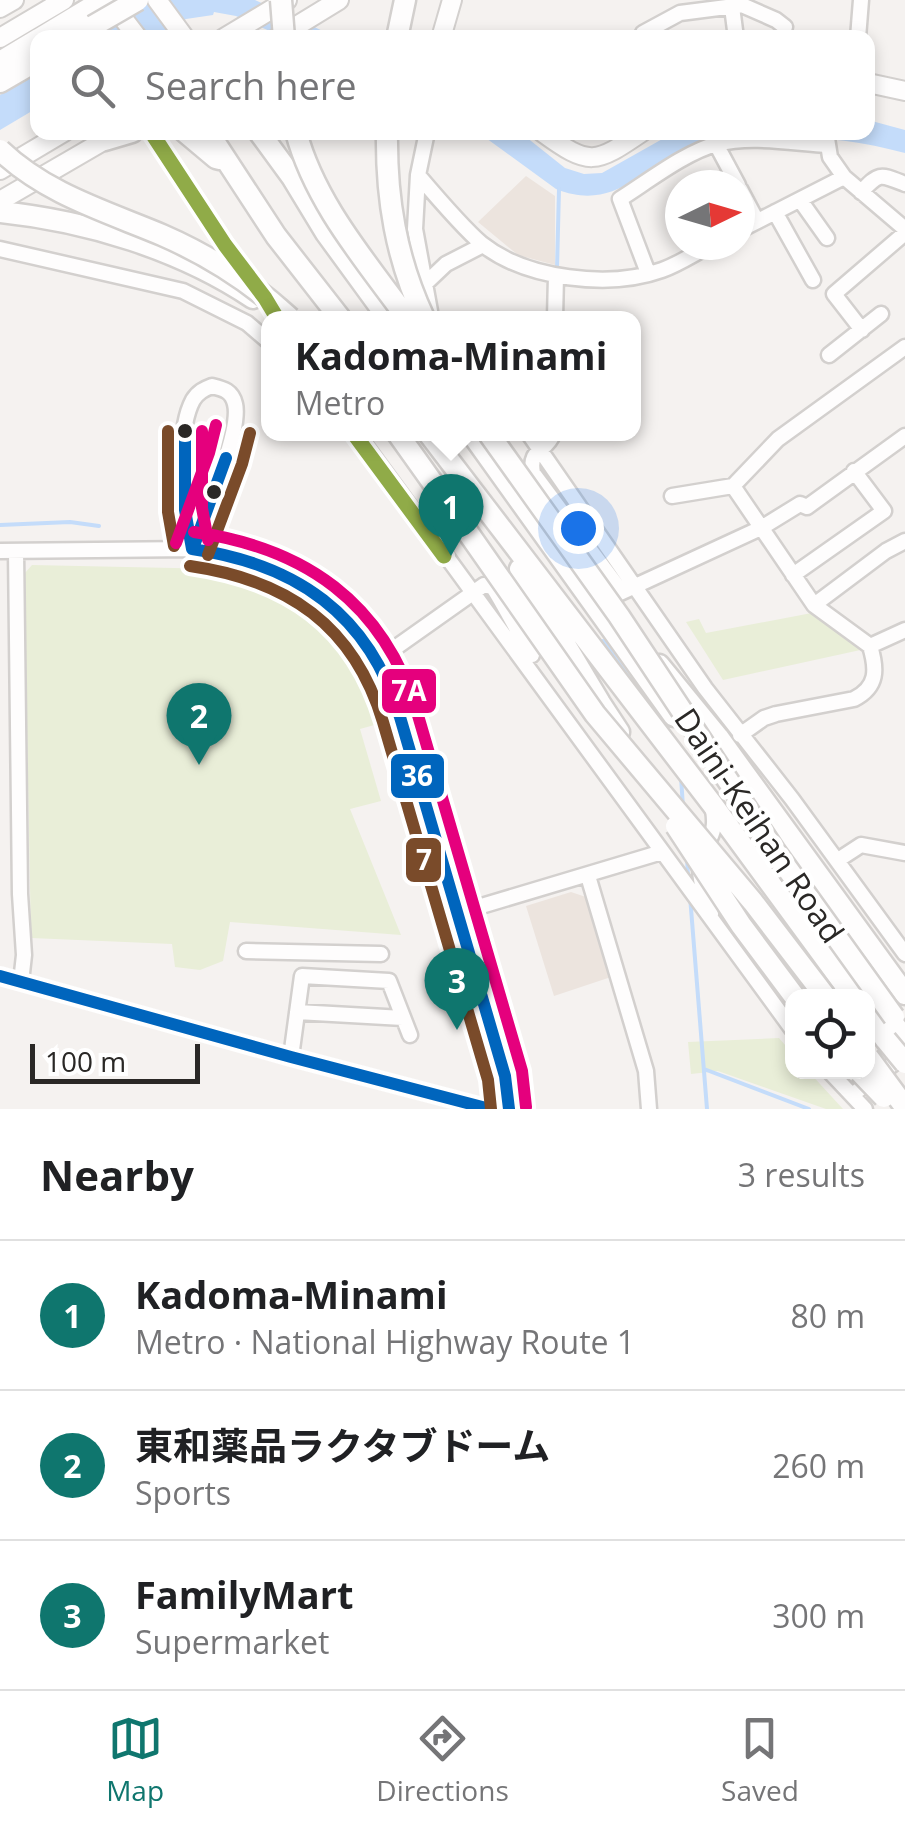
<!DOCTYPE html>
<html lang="en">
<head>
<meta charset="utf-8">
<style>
  body { margin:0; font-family:"Open Sans","Noto Sans JP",sans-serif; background:#f2f2f2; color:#202124 }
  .controls { position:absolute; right:30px; bottom:30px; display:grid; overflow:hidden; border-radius:20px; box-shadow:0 5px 15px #0003 }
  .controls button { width:90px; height:90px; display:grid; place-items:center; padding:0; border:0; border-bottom:2px solid #e0e0e0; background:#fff; color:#202124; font:50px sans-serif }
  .compass { position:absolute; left:665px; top:170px; width:90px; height:90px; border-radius:50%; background:#fff; box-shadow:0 5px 15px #0003; rotate:85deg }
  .scale { position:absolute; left:30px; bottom:25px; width:170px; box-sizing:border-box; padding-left:10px; border:5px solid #2a2826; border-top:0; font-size:28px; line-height:35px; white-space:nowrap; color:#2a2826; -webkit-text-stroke:8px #fff; paint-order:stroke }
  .you { position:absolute; left:578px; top:528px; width:35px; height:35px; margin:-25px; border:8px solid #fff; border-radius:50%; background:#1a73e8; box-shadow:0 0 0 15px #1a73e833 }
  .badge { display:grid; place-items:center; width:65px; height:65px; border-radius:50%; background:#0f766e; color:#fff; font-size:32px; font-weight:700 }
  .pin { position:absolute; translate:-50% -82px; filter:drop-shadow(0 2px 5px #0008) }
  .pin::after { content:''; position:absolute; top:52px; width:35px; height:30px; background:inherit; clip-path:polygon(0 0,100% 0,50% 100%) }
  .popup { position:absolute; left:261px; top:311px; width:380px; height:130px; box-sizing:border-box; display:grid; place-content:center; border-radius:20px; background:#fff; filter:drop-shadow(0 2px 8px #0005); font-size:32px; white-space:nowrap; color:#757577 }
  .popup b { font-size:38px; color:#202124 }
  .popup::after { content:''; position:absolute; left:50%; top:100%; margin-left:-20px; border:20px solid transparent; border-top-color:#fff }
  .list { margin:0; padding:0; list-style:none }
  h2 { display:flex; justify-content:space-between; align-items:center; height:130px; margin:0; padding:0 40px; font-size:42px }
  h2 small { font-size:32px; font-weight:400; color:#757577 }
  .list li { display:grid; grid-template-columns:65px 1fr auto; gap:30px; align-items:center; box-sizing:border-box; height:150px; padding:0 40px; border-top:2px solid #e0e0e0 }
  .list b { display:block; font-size:38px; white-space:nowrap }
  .list p { margin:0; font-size:32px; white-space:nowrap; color:#757577 }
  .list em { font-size:32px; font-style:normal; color:#757577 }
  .icon { flex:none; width:55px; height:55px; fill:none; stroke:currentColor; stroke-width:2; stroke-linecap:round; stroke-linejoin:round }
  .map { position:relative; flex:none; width:905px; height:1109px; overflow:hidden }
  .search { position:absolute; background:#fff; box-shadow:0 5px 15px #0003; left:30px; right:30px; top:30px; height:110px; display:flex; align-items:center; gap:25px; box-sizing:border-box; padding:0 35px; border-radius:20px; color:#757577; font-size:38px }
  .sheet { height:580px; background:#fff }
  nav { display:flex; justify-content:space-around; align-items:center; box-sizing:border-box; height:140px; border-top:2px solid #e0e0e0; background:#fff; font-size:28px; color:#757577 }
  nav a { display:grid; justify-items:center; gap:5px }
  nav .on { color:#0f766e }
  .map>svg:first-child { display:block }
</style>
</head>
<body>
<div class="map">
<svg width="905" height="1109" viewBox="0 0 905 1109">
  <rect width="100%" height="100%" fill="#f5f2f0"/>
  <path fill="#ece4de" d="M526,176L555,196V265L518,255L478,222Z
    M571,892L586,897L611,977L554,996L526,906Z"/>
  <path fill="#e9eed8" d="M32,565L221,569L279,588L325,619L348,645L370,684L385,722L360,729L381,801L350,809L401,935L230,922L223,961L200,970L175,967L172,944L31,938L24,574Z
    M817,612L865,649L723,680L686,622L699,619L706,633Z
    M779,1038L792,1053V1072H809L843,1109H826L718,1071L691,1074L688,1042Z"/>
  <path fill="#c4dcfa" d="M154,0H255L336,37H283L236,16L214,12L213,15L186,19L155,37L92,38Z
    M37,71V108L0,130V95Z
    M868,120L905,130V153C864,142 825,137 782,136C770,136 756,134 744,136C727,138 699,146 684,152C637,173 611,211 556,189L479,133H521L565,168L584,174L602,173L673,133L868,132Z"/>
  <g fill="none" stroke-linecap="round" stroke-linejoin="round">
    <path stroke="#c4dcfa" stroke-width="4" d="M557,269L559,189
      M0,525L70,522L99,526
      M603,641L643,698
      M681,777L683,807
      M687,857L688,877
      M690,896L707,1109
      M704,1069L809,1109"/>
    <path stroke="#cccac8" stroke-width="14" stroke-dasharray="14 7" stroke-linecap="butt" d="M539,651L603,605"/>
    <g stroke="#d3d0ce" stroke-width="19">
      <path id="minor" d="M732,7L736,38
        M645,38L643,33L680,13L742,5L776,20L785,27
        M858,38L861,0
        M427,132L418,175L415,229L430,311
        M826,132L830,157L844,177L905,229
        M716,144L738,185
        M418,175C435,195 463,228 482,244C526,279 609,289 662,270C679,264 695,253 711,245
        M740,189L757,221
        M861,192C880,172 880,174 905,184
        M800,200L827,238
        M775,212L813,280
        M740,230L844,177
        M0,249L183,291L247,323L268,341
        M648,273L620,199C647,182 687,151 717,144C751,135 792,143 828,145
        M426,283L446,264L483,245
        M555,318L556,276
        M862,330L834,294L905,233
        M905,347L778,439L733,486L814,605L870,646L905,630
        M829,355L881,314
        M212,386C224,389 232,391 235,404C242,431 203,520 192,549C185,511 174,435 193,400C198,392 204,389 212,386Z
        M357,434L792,1029
        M529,434L705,688L792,799L905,954
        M553,434C547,452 528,448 533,473L621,591
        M672,496L733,486
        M0,551L192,549C267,557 334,592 375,657C384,670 389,685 395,699L505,1076L509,1109
        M16,551L20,894L24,955L21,982
        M793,575L884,511L854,471
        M618,594L761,528L800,504L807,507L905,436
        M814,605L886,551L905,541
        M378,660L484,585C486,586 490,586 492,587C497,591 524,644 532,655
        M740,735L764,718L776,714L854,699C878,687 877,669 870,646
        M838,860L861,845L905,853
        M588,876L646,1071L649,1109
        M458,913L662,852
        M711,914C706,896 696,876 702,857C709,837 717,833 713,810
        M246,951L381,954
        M0,976L291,1057L490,1109
        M297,1012L403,1018
        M291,1057L302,976L389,981L410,1035
        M830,1072L865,1109
        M852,1095L905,1055"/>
    </g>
    <g stroke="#d3d0ce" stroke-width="22">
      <path id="major" d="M109,0L138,38
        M157,0L185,38
        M0,8L14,0
        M0,38L64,0
        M224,38L287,0
        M277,38L339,0
        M441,38L452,0
        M868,83L905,91
        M542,132C590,167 595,164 642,132
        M0,170L64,132
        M0,201L117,133"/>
    </g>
    <g stroke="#d3d0ce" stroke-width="25">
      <path id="highway" d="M40,38L103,0
        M75,38L93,26
        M397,38L405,0
        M0,62L38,39
        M0,82L38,60
        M185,132L216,158L220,159
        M208,132L276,236L340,318
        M259,132L292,177L326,233L388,318
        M105,140L132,132
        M0,212C87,221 180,249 253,298
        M398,434L455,514
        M429,434L712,804L853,996
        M472,434L674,716
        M520,569L600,703L619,732
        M659,665L718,737L905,994
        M879,1005L905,1039
        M868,1016L886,1040"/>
    </g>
    <use href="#minor" stroke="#fefdfd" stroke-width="14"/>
    <use href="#major" stroke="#fefdfd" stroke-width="18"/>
    <use href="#highway" stroke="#fefdfd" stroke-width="20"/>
    <g stroke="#d3d0ce" stroke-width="25" stroke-linecap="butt">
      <path id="highway-bridge" d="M281,0L284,38
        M93,26L138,0
        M296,132C315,203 365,260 407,318
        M387,132C386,198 396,258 424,318
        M0,150C46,194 105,211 162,235C208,255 253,284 290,318
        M489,434L619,616L774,850L894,1017
        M455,514L595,714L753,902L825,996
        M676,826L741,925L794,996
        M886,1040L905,1063
        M868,1057L905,1107
        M860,1072L884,1097"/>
    </g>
    <use href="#highway-bridge" stroke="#fefdfd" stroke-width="20"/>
    <g stroke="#fff" stroke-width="20">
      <path id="bus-1" d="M185,431V510L192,549
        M195,543L226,458
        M192,549C296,564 369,614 400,717L505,1076L509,1109
        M0,976L291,1057L490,1109"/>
    </g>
    <g stroke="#fff" stroke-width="20">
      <path id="bus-2" d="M168,431V512L174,546
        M208,555L242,464L250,433
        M190,566C287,580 354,625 383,722L488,1080L491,1109"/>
    </g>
    <g stroke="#fff" stroke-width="20">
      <path id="bus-3" d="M202,431V508L208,540
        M194,532C305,548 383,602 417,712L522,1071L526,1107
        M176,543L209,453L216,425"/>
    </g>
    <use href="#bus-1" stroke="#0065bd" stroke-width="12"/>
    <use href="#bus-2" stroke="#7a4b2a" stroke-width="12"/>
    <use href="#bus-3" stroke="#e5007d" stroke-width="12"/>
    <g stroke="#fff" stroke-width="22">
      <path id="metro-1" d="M151,132L225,245L265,298L277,318
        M354,434L444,556"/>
    </g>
    <use href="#metro-1" stroke="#90ab48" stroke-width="15"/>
  </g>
  <g fill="#2a2826" stroke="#fff" stroke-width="4">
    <circle cx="185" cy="431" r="9"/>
    <circle cx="214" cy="492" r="9"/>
  </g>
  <g text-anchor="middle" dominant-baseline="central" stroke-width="9" stroke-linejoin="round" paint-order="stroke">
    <g font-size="32" fill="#2a2826" stroke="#fff">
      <text transform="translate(760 825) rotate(56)">Daini-Keihan Road</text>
    </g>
  </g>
  <g stroke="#fff" stroke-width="4">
    <rect x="380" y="667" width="58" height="48" rx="10" fill="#e5007d"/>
    <rect x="389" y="752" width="57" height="48" rx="10" fill="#0065bd"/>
    <rect x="404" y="836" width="39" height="48" rx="10" fill="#7a4b2a"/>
  </g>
  <g font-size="28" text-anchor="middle" font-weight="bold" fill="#fff">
    <text x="409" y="701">7A</text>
    <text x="417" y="786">36</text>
    <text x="424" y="870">7</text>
  </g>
</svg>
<div class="controls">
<button><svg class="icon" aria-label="locate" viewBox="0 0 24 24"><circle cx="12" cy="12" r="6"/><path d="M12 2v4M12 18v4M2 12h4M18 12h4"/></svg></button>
</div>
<svg class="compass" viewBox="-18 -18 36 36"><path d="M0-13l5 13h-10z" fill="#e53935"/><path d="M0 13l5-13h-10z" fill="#757577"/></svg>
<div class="scale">100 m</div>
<div class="you"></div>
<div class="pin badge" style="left:451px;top:556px">1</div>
<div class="popup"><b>Kadoma-Minami</b>Metro</div>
<div class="pin badge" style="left:199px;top:765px">2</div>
<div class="pin badge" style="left:457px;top:1030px">3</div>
<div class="search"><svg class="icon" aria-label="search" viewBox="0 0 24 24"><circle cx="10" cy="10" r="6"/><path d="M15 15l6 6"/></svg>Search here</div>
</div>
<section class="sheet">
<h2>Nearby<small>3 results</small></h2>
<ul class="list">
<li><span class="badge">1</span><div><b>Kadoma-Minami</b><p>Metro · National Highway Route 1</p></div><em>80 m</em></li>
<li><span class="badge">2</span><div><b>東和薬品ラクタブドーム</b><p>Sports</p></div><em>260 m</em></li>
<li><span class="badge">3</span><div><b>FamilyMart</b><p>Supermarket</p></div><em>300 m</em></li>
</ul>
</section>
<nav>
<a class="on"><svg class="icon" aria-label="map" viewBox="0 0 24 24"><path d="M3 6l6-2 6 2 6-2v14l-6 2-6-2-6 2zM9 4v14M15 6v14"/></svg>Map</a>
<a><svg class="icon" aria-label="directions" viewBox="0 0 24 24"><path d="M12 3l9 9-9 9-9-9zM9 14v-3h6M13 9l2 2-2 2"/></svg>Directions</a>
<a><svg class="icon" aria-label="saved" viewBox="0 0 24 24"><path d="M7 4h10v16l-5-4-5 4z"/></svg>Saved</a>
</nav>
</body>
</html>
